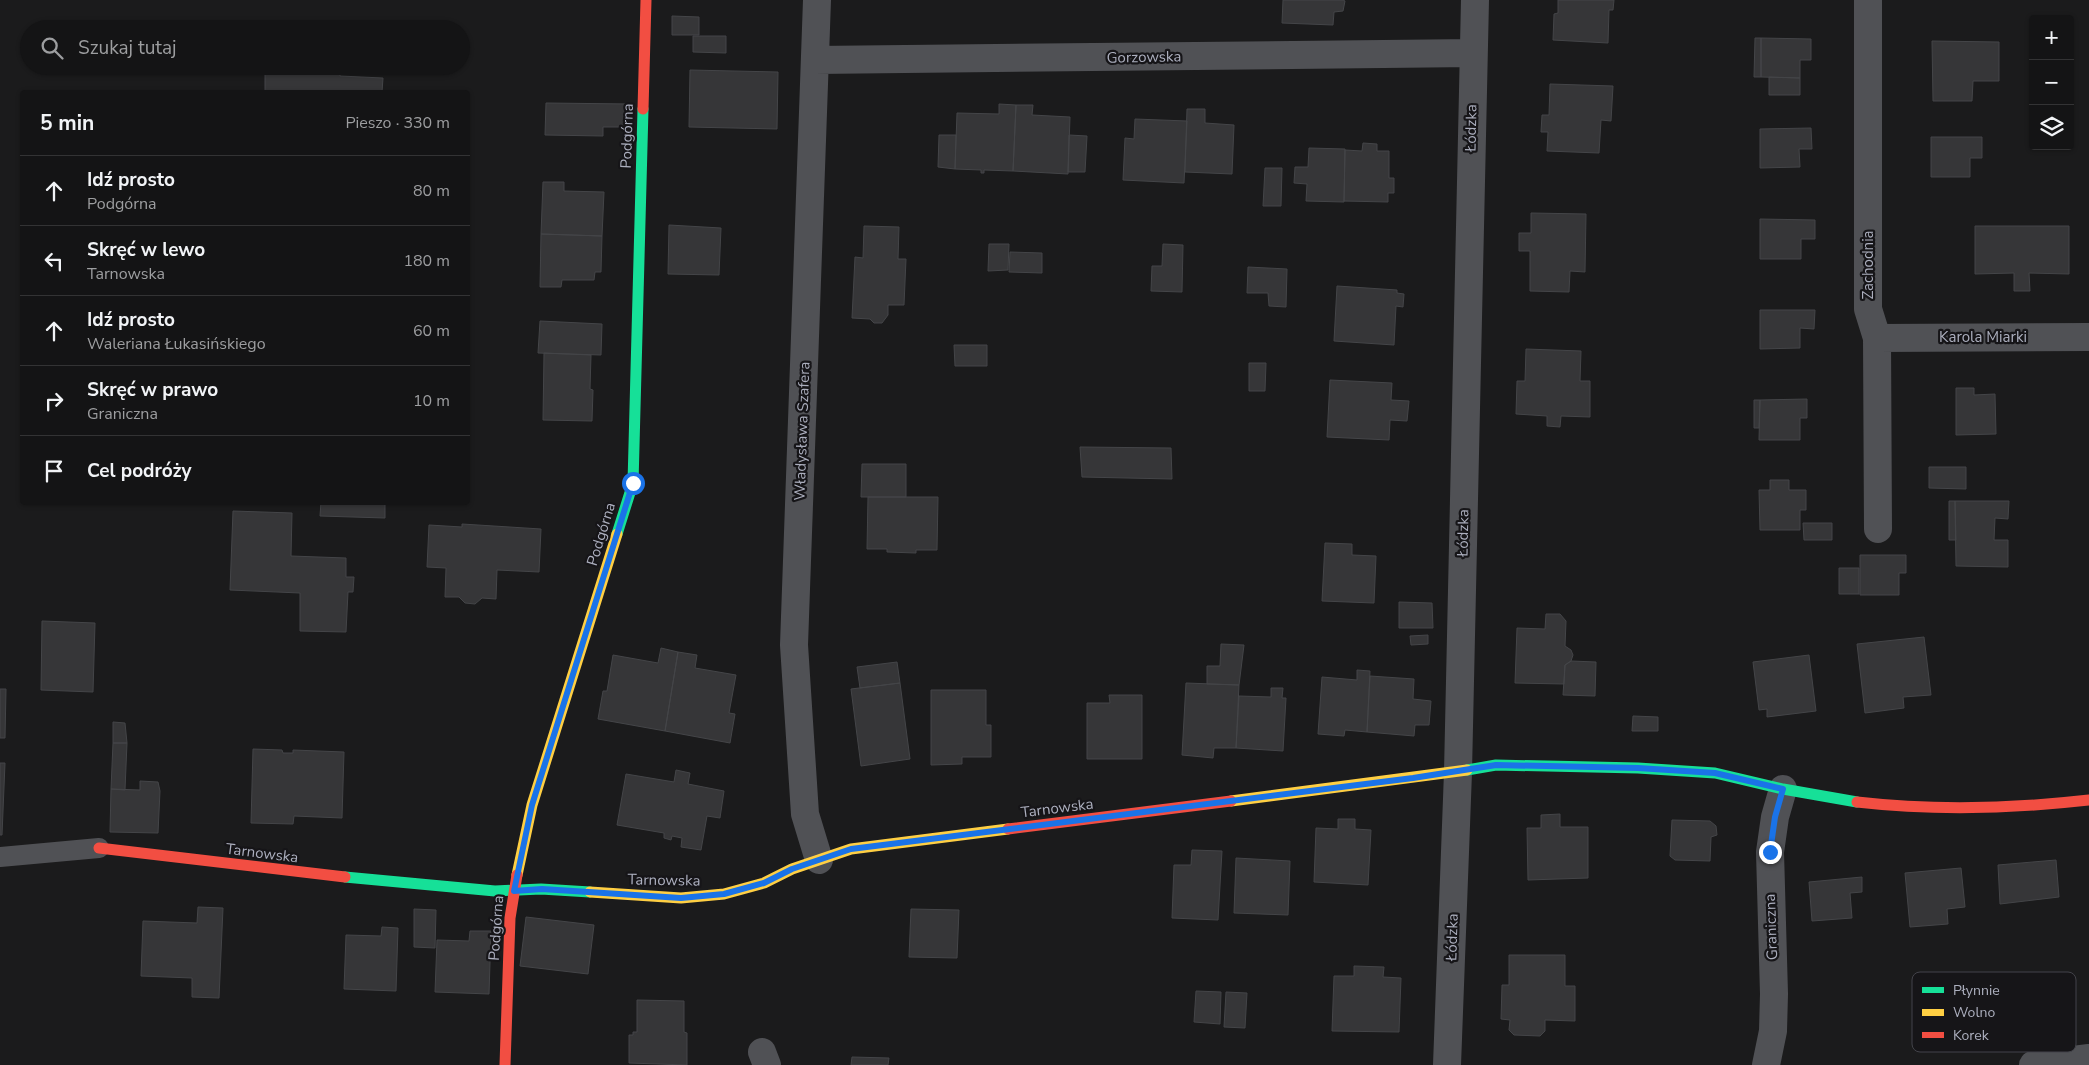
<!DOCTYPE html>
<html lang="pl">
<head>
<meta charset="utf-8">
<style>
  body { margin:0; font-family:"Nunito Sans",sans-serif; background:#1d1d1e; color:#f1f3f6 }
  .controls { position:absolute; right:15px; top:15px; display:grid; overflow:hidden; border-radius:5px; box-shadow:0 1px 4px #0004 }
  .controls button { width:45px; height:45px; display:grid; place-items:center; padding:0; border:0; border-bottom:1px solid #333334; background:#141415; color:#f1f3f6; font:25px sans-serif }
  .stop { position:absolute; width:15px; height:15px; margin:-11px; border:4px solid #1a73e8; border-radius:50%; background:#fff }
  .stop.end { background:#1a73e8; border-color:#fff; box-shadow:0 1px 5px #0008 }
  .list { margin:0; padding:0; list-style:none }
  h2 { display:flex; justify-content:space-between; align-items:center; height:65px; margin:0; padding:0 20px; font-size:21px }
  h2 small { font-size:16px; font-weight:400; color:#9d9ea0 }
  .list li { display:grid; grid-template-columns:32px 1fr auto; gap:15px; align-items:center; box-sizing:border-box; height:70px; padding:0 20px; border-top:1px solid #333334 }
  .list b { display:block; font-size:19px; white-space:nowrap }
  .list p { margin:0; font-size:16px; white-space:nowrap; color:#9d9ea0 }
  .list em { font-size:16px; font-style:normal; color:#9d9ea0 }
  .icon { flex:none; width:28px; height:28px; fill:none; stroke:currentColor; stroke-width:2; stroke-linecap:round; stroke-linejoin:round }
  .map { position:relative; flex:none; width:2089px; height:1065px; overflow:hidden }
  .search { position:absolute; background:#141415; box-shadow:0 1px 4px #0004; left:20px; top:20px; width:450px; height:55px; display:flex; align-items:center; gap:12px; box-sizing:border-box; padding:0 18px; border-radius:28px; color:#9d9ea0; font-size:19px }
  .panel { position:absolute; background:#141415; box-shadow:0 1px 4px #0004; left:20px; top:90px; width:450px; height:415px; border-radius:5px }
  .map>svg:first-child { display:block }
</style>
</head>
<body>
<div class="map">
<svg width="2089" height="1065" viewBox="0 0 2089 1065">
  <rect width="100%" height="100%" fill="#1b1b1c"/>
  <path fill="#363638" stroke="#444548" d="M1283,0H1343L1345,1L1343,11L1334,12L1333,25L1282,23Z
    M1558,0H1614L1613,10H1609L1608,43L1553,40L1554,14L1558,13Z
    M672,16L699,17V35H672Z
    M693,36H726V53L693,52Z
    M1755,38H1761V77H1754Z
    M1761,38L1811,39V60H1800V78L1761,77Z
    M1932,41L1999,42V81H1973L1972,101H1933Z
    M265,69L340,73V76L383,78L382,92H265Z
    M690,70L778,72L777,129L689,127Z
    M1769,77L1800,78V95H1769Z
    M1550,84L1613,86L1611,121L1601,120L1599,153L1547,151L1548,132H1541L1542,115H1549Z
    M546,103L630,104L629,127H603V136L545,135Z
    M999,104L1016,105L1013,171L984,170V173H981V170L955,169L957,113L999,114Z
    M1016,105H1033L1032,115L1070,117L1068,174L1013,171Z
    M1187,109H1205V123L1234,125L1232,174L1185,172Z
    M1135,119L1187,121L1184,183L1123,180L1125,138L1134,139Z
    M1811,128L1812,149H1799L1800,167L1760,168V129Z
    M939,135H956L955,169L938,167Z
    M1069,135L1087,136L1085,172H1068Z
    M1931,137H1982V158H1970V177H1931Z
    M1363,143L1377,144V151H1389V178H1394V193H1388V202L1344,201L1345,150L1362,151Z
    M1309,148L1345,149L1344,202L1306,201L1307,184L1294,183L1295,167H1308Z
    M1265,168H1282L1281,206H1263Z
    M543,182H564V191L604,192L602,236L541,234Z
    M1531,213L1586,214L1585,272L1570,271L1569,292L1530,291V251H1519V233H1531Z
    M1760,219L1815,220V239H1801V259H1760Z
    M669,225L721,228L719,275L668,274Z
    M864,226L899,227L898,259H906L904,305H888V315L882,323H874L870,319L852,318L855,257L863,258Z
    M1975,226H2069V274L2029,273L2030,291H2014V273L1975,274Z
    M541,234L602,236L601,272H595L594,280H562L561,287H540Z
    M989,244H1009L1008,270L988,271Z
    M1163,244L1183,245L1182,292L1151,291L1152,266H1162Z
    M1010,252L1042,253V273L1009,272Z
    M1248,267L1287,269L1286,307L1269,306L1268,293H1247Z
    M1337,286L1397,290V293L1404,294L1403,307L1396,306L1394,345L1334,341Z
    M1760,310H1815L1814,329L1800,328V348L1760,349Z
    M540,321L602,324L601,355L538,353Z
    M954,345H987V366H955Z
    M1526,349L1581,351L1580,381H1590V417L1561,416L1560,427L1547,426V416L1516,414L1517,381H1525Z
    M544,353L591,355L590,389L593,390L592,421L543,420Z
    M1249,363H1266L1265,391H1249Z
    M1330,380L1392,383L1391,400L1409,401L1407,421L1390,420L1389,440L1327,437Z
    M1956,388H1974V395L1995,394L1996,434L1956,435Z
    M1807,399V418H1800V440H1759L1760,400Z
    M1754,400H1760L1759,428H1754Z
    M1080,447L1171,448L1172,479L1082,477Z
    M862,464H906V497H861Z
    M1929,467H1966V489L1929,488Z
    M1770,480H1789V490H1806V510H1800V530H1760L1759,490H1770Z
    M868,497H938L937,550H916V553L887,552V549H867Z
    M1949,501H1955L1956,540H1949Z
    M1955,501H2009L2008,519L1995,518L1994,540H2008V567L1956,566Z
    M321,502H385V518L320,516Z
    M233,511L292,513L291,556L346,558V577H354L353,592H348L346,632L300,631V593L230,590Z
    M1803,523H1832V540H1804Z
    M462,524L541,529L539,572L497,570L496,599L482,598L475,604L465,603L459,597H445L446,568L427,567L429,525L462,527Z
    M1325,543L1352,544V555L1376,556L1374,603L1322,601Z
    M1860,555H1906V573H1899V595H1860Z
    M1839,568H1859V594H1839Z
    M1399,602L1432,603L1433,628H1399Z
    M1546,614H1560L1566,621L1565,646L1571,650L1573,655L1571,661L1565,665L1564,684L1515,683L1517,628L1545,629Z
    M42,621L95,623L93,692L41,690Z
    M1428,635V644L1411,645L1410,636Z
    M1924,637L1931,695L1903,697L1904,708L1865,713L1857,644Z
    M1221,644L1244,645L1239,685L1207,684V666H1220Z
    M661,648L678,652L665,731L598,719L603,691H607L613,655L658,663Z
    M678,652L697,655L695,668L736,675L729,713L735,714L730,743L665,731Z
    M1809,655L1816,711L1767,717V709L1759,710L1753,662Z
    M1571,661L1596,662L1595,696L1563,695L1565,665Z
    M897,662L900,683L860,688L857,667Z
    M1357,670L1370,671L1367,732L1345,730L1344,736L1318,734L1322,677L1357,680Z
    M1370,676L1414,679L1413,699L1431,701L1429,725H1415L1414,736L1367,732Z
    M900,683L910,759L861,766L851,689Z
    M1186,683L1239,685L1236,748H1214L1213,758L1182,755Z
    M1271,688H1283L1282,698H1286L1283,751L1236,748L1239,696L1271,697Z
    M0,689H6L5,738H0Z
    M931,690H986V725H991V757H962V764L931,765Z
    M1109,695H1142V759H1087V703H1110Z
    M1633,716L1658,717V731H1632Z
    M113,722L125,723L127,743H113Z
    M113,743H127L125,790L111,789Z
    M253,749L282,750L283,753H293V750L344,752L342,818L294,816L293,824L251,823Z
    M0,763H5L2,835H0Z
    M676,770L690,773L688,784L724,791L720,818L707,816L701,850L681,847L682,838L672,836L671,840L664,838V833L617,825L626,774L674,782Z
    M140,781L158,782L160,791L158,833L110,832L111,789L140,790Z
    M1560,814V827H1588V878L1528,880L1527,828H1541V815Z
    M1338,819H1355V829L1371,830L1368,885L1314,882L1316,828L1338,829Z
    M1672,820L1710,821L1716,826L1717,835L1711,837L1710,861L1675,860L1670,856Z
    M1192,850L1222,851L1218,920L1172,918L1174,865H1191Z
    M1236,858L1290,861L1288,915L1234,913Z
    M2056,860L2059,897L2000,904L1998,865Z
    M1961,868L1965,907L1947,909L1948,924L1910,927L1905,873Z
    M1862,877V892L1850,893L1852,918L1812,921L1809,882Z
    M198,907L223,908L219,998L192,997V978L141,976L143,921L197,923Z
    M414,909L436,910L435,948L414,947Z
    M911,909L959,910L957,958L909,957Z
    M526,917L594,925L588,974L520,966Z
    M382,927L398,928L396,991L344,989L346,935L381,936Z
    M470,931H491L489,994L435,992L437,940L469,941Z
    M1509,955H1565V986H1575V1021L1545,1020V1031L1540,1036L1514,1035L1509,1030L1510,1020L1501,1019L1502,985H1509Z
    M1354,966L1384,967L1383,977L1401,978L1399,1032L1332,1031L1334,976H1354Z
    M1196,991L1221,992L1220,1024L1194,1022Z
    M1226,992L1247,993L1245,1028L1224,1027Z
    M637,1000L684,1001V1032L687,1033V1065L629,1063V1035H633V1032H637Z
    M852,1057L889,1058L888,1065H851Z"/>
  <g fill="none" stroke-linecap="round" stroke-linejoin="round">
    <path stroke="#505155" stroke-width="20" d="M0,857L99,848"/>
    <path stroke="#505155" stroke-width="28" d="M817,0L794,645L805,814L819,860
      M1868,0V309L1877,338L1878,529
      M815,60L1473,53
      M1877,338L2089,337
      M762,1052L767,1065
      M1447,1065L1458,772L1475,0
      M1766,1065L1773,1031L1774,994L1770,852L1775,817L1783,789
      M2033,1065L2089,1058"/>
    <path stroke="#16e098" stroke-width="11" d="M617,534L633,483L643,109
      M1467,770L1496,765L1638,768L1715,773L1783,789L1857,802
      M345,877L495,891L541,889L590,892"/>
    <path stroke="#ffcf43" stroke-width="11" d="M1231,801L1467,770
      M517,875L532,805L617,534
      M590,892L681,898L724,894L764,883L792,869L851,849L1008,829"/>
    <path stroke="#f24e42" stroke-width="11" d="M643,109L646,0
      M1857,802C1936,811 2010,809 2089,800
      M1008,829L1231,801
      M99,848L345,877
      M505,1065L510,918L517,875"/>
  </g>
  <g fill="none" stroke-linecap="round" stroke-linejoin="round">
    <path stroke="#1a73e8" stroke-width="6" d="M633,483L532,805L514,891L542,889L681,898L724,894L764,883L792,869L851,849L1413,778L1496,765L1638,768L1715,773L1783,789L1775,817L1770,852"/>
  </g>
  <g text-anchor="middle" dominant-baseline="central" stroke-width="4.5" stroke-linejoin="round" paint-order="stroke">
    <g font-size="15" fill="#acafbe" stroke="#161518">
      <text transform="translate(1144 57) rotate(-1)">Gorzowska</text>
      <text transform="translate(1471 128) rotate(-89)">Łódzka</text>
      <text transform="translate(627 136) rotate(-88)">Podgórna</text>
      <text transform="translate(1868 265) rotate(-90)">Zachodnia</text>
      <text x="1983" y="337">Karola Miarki</text>
      <text transform="translate(802 431) rotate(-88)">Władysława Szafera</text>
      <text transform="translate(1463 533) rotate(-89)">Łódzka</text>
      <text transform="translate(601 534) rotate(-73)">Podgórna</text>
      <text transform="translate(1057 808) rotate(-7)">Tarnowska</text>
      <text transform="translate(262 853) rotate(7)">Tarnowska</text>
      <text transform="translate(664 880) rotate(1)">Tarnowska</text>
      <text transform="translate(1771 927) rotate(-92)">Graniczna</text>
      <text transform="translate(496 928) rotate(-86)">Podgórna</text>
      <text transform="translate(1452 937) rotate(-88)">Łódzka</text>
    </g>
  </g>
  <rect x="1912" y="972" width="164" height="80" rx="8" fill="#161518" stroke="#43434a" stroke-width="1"/>
  <rect x="1922" y="987" width="22" height="6" fill="#16e098"/>
  <rect x="1922" y="1009" width="22" height="7" fill="#ffcf43"/>
  <rect x="1922" y="1032" width="22" height="6" fill="#f24e42"/>
  <g font-size="14" fill="#acafbe">
    <text x="1953" y="995">Płynnie</text>
    <text x="1953" y="1017">Wolno</text>
    <text x="1953" y="1040">Korek</text>
  </g>
</svg>
<div class="controls">
<button>+</button>
<button>−</button>
<button><svg class="icon" aria-label="layers" viewBox="0 0 24 24"><path d="M12 4l9 5-9 5-9-5zM3 14l9 5 9-5"/></svg></button>
</div>
<div class="stop" style="left:633px;top:483px"></div>
<div class="stop end" style="left:1770px;top:852px"></div>
<div class="search"><svg class="icon" aria-label="search" viewBox="0 0 24 24"><circle cx="10" cy="10" r="6"/><path d="M15 15l6 6"/></svg>Szukaj tutaj</div>
<section class="panel">
<h2>5 min<small>Pieszo · 330 m</small></h2>
<ul class="list">
<li><svg class="icon" aria-label="ahead" viewBox="0 0 24 24"><path d="M12 20V5M6 11l6-6 6 6"/></svg><div><b>Idź prosto</b><p>Podgórna</p></div><em>80 m</em></li>
<li><svg class="icon" aria-label="left" viewBox="0 0 24 24"><path d="M17 20v-9H6M10 6l-5 5 5 5"/></svg><div><b>Skręć w lewo</b><p>Tarnowska</p></div><em>180 m</em></li>
<li><svg class="icon" aria-label="ahead" viewBox="0 0 24 24"><path d="M12 20V5M6 11l6-6 6 6"/></svg><div><b>Idź prosto</b><p>Waleriana Łukasińskiego</p></div><em>60 m</em></li>
<li><svg class="icon" aria-label="right" viewBox="0 0 24 24"><path d="M7 20v-9h11M14 6l5 5-5 5"/></svg><div><b>Skręć w prawo</b><p>Graniczna</p></div><em>10 m</em></li>
<li><svg class="icon" aria-label="arrive" viewBox="0 0 24 24"><path d="M6 21V4h12l-3 4 3 4H6"/></svg><div><b>Cel podróży</b></div></li>
</ul>
</section>
</div>
</body>
</html>
